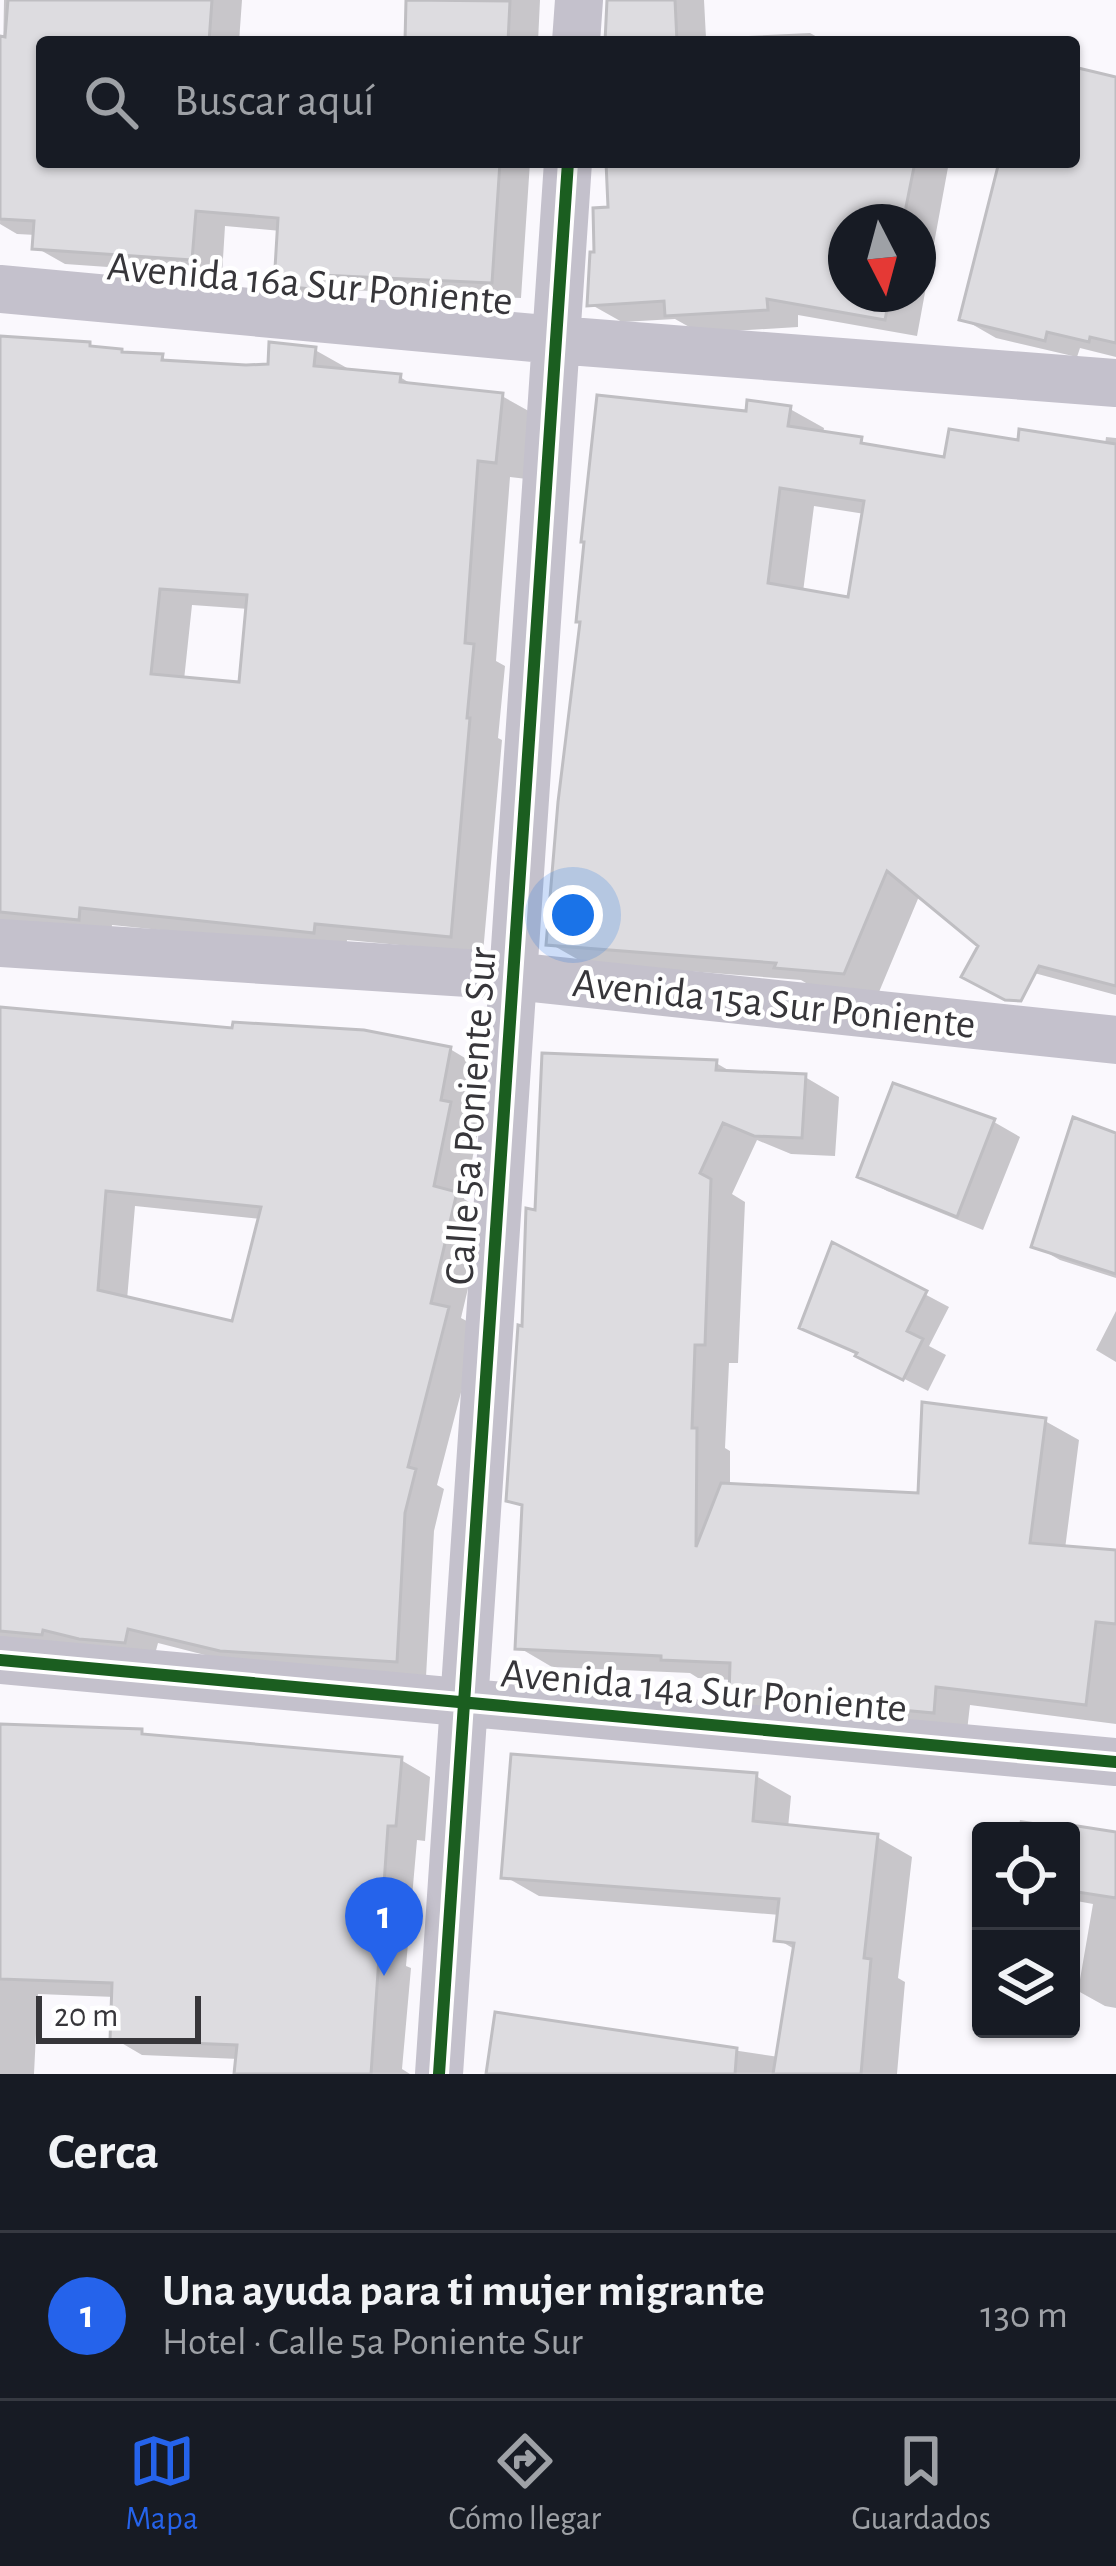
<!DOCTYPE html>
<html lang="es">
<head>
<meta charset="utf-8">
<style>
  body { margin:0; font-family:"Alegreya Sans",sans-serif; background:#242831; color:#f1f3f6 }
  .controls { position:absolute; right:36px; bottom:36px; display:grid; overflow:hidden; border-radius:12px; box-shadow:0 3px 9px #0004 }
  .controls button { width:108px; height:108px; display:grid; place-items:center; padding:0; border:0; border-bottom:3px solid #363941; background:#171b24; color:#f1f3f6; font:60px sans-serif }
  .compass { position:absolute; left:828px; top:204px; width:108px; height:108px; border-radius:50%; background:#171b24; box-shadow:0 3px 9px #0004; rotate:174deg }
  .scale { position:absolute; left:36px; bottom:30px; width:165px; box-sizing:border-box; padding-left:12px; border:6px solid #37363a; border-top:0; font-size:33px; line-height:42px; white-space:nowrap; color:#37363a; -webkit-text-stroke:9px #fff; paint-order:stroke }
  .you { position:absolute; left:573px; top:915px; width:42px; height:42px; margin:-30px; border:9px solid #fff; border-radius:50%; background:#1a73e8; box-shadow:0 0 0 18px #1a73e833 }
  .badge { display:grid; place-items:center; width:78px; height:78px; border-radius:50%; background:#2563eb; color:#fff; font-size:39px; font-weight:700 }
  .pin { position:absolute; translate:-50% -99px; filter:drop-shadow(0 3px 6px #0008) }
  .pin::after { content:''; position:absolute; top:63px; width:42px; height:36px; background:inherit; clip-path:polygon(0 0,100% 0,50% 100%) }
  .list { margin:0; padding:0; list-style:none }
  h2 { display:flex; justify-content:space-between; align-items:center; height:156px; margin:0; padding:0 48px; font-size:51px }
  h2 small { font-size:39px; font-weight:400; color:#9ea1a6 }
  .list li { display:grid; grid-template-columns:78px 1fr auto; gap:36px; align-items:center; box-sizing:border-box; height:168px; padding:0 48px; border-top:3px solid #363941 }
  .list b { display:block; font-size:45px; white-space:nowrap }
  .list p { margin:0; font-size:39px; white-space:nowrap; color:#9ea1a6 }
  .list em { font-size:39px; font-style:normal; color:#9ea1a6 }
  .icon { flex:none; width:66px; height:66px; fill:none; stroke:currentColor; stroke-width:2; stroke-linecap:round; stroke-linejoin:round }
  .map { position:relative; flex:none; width:1116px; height:2074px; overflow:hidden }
  .search { position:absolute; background:#171b24; box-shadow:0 3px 9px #0004; left:36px; right:36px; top:36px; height:132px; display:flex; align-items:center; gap:30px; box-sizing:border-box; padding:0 42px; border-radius:12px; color:#9ea1a6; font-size:45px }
  .sheet { height:324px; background:#171b24 }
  nav { display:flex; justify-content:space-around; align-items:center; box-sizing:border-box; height:168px; border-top:3px solid #363941; background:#171b24; font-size:33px; color:#9ea1a6 }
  nav a { display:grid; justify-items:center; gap:6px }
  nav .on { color:#2563eb }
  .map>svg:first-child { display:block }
</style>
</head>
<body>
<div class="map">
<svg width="1116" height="2074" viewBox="0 0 1116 2074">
  <rect width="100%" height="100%" fill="#faf8fd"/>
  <path fill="#0003" fill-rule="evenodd" d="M4,0H242L239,42H42V162H530L521,298L350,290L349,305L306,301L277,284L281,231L225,226L222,275L65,264L35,247L36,235L17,234L0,224Z
    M409,0H540L538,42H408Z
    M609,0H704L706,38L810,33L826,42H608Z
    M1074,70L1116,80V357L1080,348L1077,357L996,338L963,319L999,162H1074Z
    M609,162H949L917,336L798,315V327L700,333L675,319L622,322L590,304L611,210ZM846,222H918V294H846Z
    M0,339L89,345L128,356L162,357L172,364L270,367L315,350L347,368L346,372L400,377L416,387L502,396L534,414L527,479L510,477L496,661L505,666L498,738L502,740L483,953L347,940L346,949L112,925L111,936L0,926ZM192,605L249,609L241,685L184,680Z
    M790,409L824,428L823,434L946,461L1020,444L1105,445L1106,437L1116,438V995L1023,970L920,894L879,992L811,986L801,980L584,963L549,943L748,414ZM814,506L865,514L850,601L803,592Z
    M0,1011L450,1049L480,1067L470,1116L480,1122L464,1199L486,1212L461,1318L478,1327L437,1485L444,1489L434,1531L426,1677L252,1667L158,1643L154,1658L0,1641ZM135,1206L261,1219L234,1325L127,1300Z
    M716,1063L735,1074L805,1077L839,1097L835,1156L791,1154L757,1140L732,1194L745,1202L738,1363H729L725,1448L730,1451V1487L921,1496L1045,1421L1079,1440L1065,1549L1116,1553V1724L970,1705L967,1731L766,1714L732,1694V1680L698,1678L690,1673L552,1667L518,1647L524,1508L509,1499L538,1213Z
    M895,1087L994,1122L1020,1137L983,1230L887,1191L861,1176Z
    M1116,1136V1278L1060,1260L1035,1246Z
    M834,1246L949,1307L929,1346L946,1355L928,1391L803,1327Z
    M1116,1311V1362L1096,1350Z
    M0,1727L141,1732L151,1738L401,1760L430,1777L425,1841L417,1840L406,1966L411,1968L402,2069L410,2074H237L239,2059L142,2055L113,2038L115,1997L38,1994L34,2074H0Z
    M756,1776L791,1796L788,1828L877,1837L912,1857L898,1978L905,1982L897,2074H489L498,2015L779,2057L796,1950L777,1939L780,1915L539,1896L504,1876Z
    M1020,1820L1116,1835V2008L1105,2006L1078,1991L1093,1904L1071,1900V1831H1018Z"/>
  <path fill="#dddce0" stroke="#bfbec2" stroke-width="3" fill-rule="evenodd" d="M8,0H212L209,42H42V162H500L492,283L321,275L320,290L274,285L278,218L196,211L192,260L32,249L34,221L0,219V36L5,37Z
    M406,0L510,1L508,42H405Z
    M607,0H675L677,42H605Z
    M1074,67L1116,77V343L1090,337L1089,342L1047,332L1045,341L959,320L999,162H1074Z
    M606,162H915L903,222H846V294H890L885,320L767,299L768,310L665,316L664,301L587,306L590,252H594L593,208L608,207Z
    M0,336L90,342V346L122,349V352L163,354L162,360L246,365L268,364L269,342L316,347L314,366L401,374L400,382L503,393L496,463L478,461L465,643L474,644L467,718H470L451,937L315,924L314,933L80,908L79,920L0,912ZM160,589L247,595L239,682L151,674Z
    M597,395L746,411L747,400L791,406L788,426L862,437L861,443L944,457L949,429L1018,440L1019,429L1116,444V986L1039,966L1021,1001L1005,1000L961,977L978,946L887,871L844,974L774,968L776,963L546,945L558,802L580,622H576L584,542H581ZM780,488L864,501L848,597L768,583Z
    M0,1007L232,1028L233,1022L364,1030L451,1047L441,1100L451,1102L434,1186L457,1192L431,1303L449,1307L408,1467L416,1469L405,1513L397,1662L220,1651L128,1629L125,1643L79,1639L43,1630L42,1635L0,1631ZM106,1191L261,1207L232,1321L98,1290Z
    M542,1053L717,1060L716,1070L806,1074L802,1138L754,1136L723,1123L700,1173L711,1179L705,1345H695L692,1428H697L696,1547L721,1483L918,1493L922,1402L1046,1418L1030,1543L1116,1550V1624L1096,1622L1086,1705L936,1687L934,1713L846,1705L847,1701L729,1696L730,1663L661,1660V1656L515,1649L522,1505L506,1501L518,1325L522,1326L526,1208L535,1210Z
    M893,1083L995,1119L957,1217L857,1177Z
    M1073,1117L1116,1133V1274L1031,1247Z
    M832,1242L927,1291L907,1331L923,1339L903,1380L855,1356L857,1353L799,1328Z
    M0,1724L142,1729V1734L402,1757L396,1826H388L371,2074H234L237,2045L110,2040L112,1983L0,1979Z
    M511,1754L757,1773L753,1821L878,1834L864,1958L871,1959L861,2074H773L794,1943L774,1941L779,1899L501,1878Z
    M1071,1825L1116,1832V1898L1071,1891Z
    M495,2012L737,2048L735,2074H486Z"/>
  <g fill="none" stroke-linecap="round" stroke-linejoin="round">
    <path stroke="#c4c1cc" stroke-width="48" d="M576,42L579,0
      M0,289L556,340L1116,383
      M0,943L513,976L1116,1040
      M0,1660L1116,1762
      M439,2074L568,162"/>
    <g stroke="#fff" stroke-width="20">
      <path id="cycleway" d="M0,1660L1116,1762
        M439,2074L568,162"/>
    </g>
    <use href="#cycleway" stroke="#1b5e20" stroke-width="12"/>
  </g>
  <g text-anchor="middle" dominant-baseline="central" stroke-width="9" stroke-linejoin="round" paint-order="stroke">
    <g font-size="42" fill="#37363a" stroke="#fff">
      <text transform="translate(310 284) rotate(5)">Avenida 16a Sur Poniente</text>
      <text transform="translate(774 1004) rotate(6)">Avenida 15a Sur Poniente</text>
      <text transform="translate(471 1116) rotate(-86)">Calle 5a Poniente Sur</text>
      <text transform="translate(704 1691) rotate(5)">Avenida 14a Sur Poniente</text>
    </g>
  </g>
</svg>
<div class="controls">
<button><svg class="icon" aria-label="locate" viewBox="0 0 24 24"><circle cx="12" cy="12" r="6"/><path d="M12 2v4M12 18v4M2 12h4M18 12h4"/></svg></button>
<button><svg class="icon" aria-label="layers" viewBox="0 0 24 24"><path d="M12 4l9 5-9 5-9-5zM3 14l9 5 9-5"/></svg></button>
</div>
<svg class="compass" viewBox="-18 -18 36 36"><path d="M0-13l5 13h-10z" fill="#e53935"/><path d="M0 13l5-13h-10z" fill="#9ea1a6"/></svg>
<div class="scale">20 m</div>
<div class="you"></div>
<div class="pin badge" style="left:384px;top:1976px">1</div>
<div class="search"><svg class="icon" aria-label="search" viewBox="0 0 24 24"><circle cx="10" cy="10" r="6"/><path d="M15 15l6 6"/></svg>Buscar aquí</div>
</div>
<section class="sheet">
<h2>Cerca<small></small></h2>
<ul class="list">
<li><span class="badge">1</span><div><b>Una ayuda para ti mujer migrante</b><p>Hotel · Calle 5a Poniente Sur</p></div><em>130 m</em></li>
</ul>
</section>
<nav>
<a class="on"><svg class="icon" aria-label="map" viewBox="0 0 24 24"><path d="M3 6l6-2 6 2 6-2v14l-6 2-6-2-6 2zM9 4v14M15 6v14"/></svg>Mapa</a>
<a><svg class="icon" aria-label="directions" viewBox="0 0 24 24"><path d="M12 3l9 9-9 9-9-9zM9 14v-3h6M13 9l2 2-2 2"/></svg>Cómo llegar</a>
<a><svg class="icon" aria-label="saved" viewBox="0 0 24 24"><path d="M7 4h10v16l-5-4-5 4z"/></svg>Guardados</a>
</nav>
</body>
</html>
